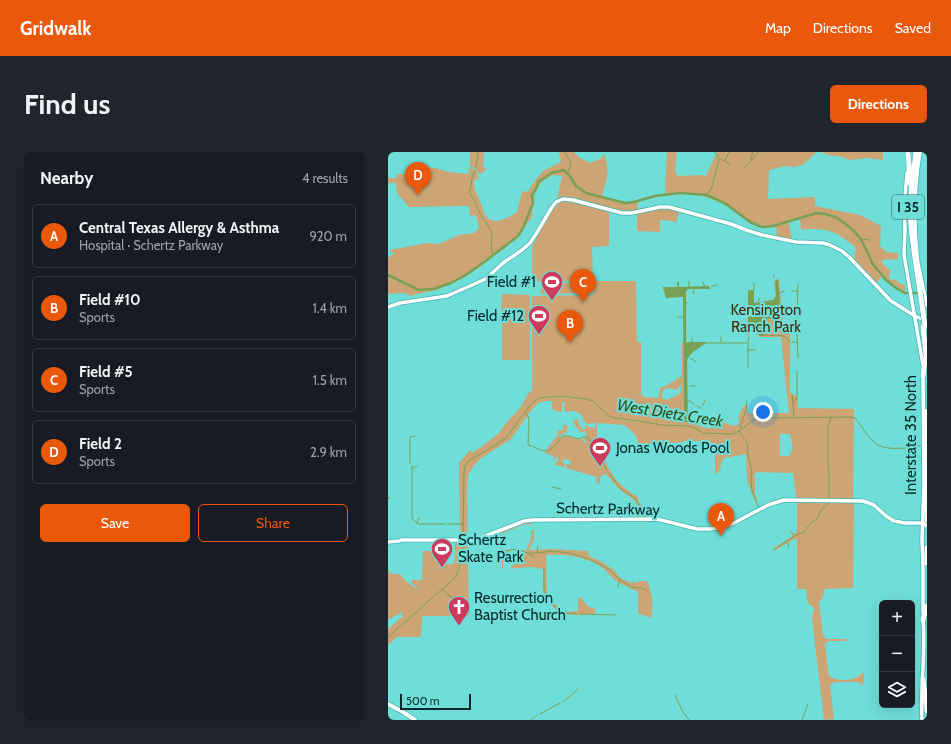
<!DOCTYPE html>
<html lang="en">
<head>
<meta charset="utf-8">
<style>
  body { margin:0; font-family:Cabin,sans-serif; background:#20242c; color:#f1f3f6 }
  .controls { position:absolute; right:12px; bottom:12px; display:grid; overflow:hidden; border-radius:6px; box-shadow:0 4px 16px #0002 }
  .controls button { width:36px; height:36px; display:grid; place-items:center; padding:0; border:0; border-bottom:1px solid #363941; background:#171b24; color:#f1f3f6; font:20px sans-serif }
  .scale { position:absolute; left:12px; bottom:10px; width:71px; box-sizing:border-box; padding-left:4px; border:2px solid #042928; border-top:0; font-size:11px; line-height:14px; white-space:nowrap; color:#042928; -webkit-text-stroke:3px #6fddd8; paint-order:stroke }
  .you { position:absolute; left:375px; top:260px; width:14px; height:14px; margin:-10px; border:3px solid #fff; border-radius:50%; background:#1a73e8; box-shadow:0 0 0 6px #1a73e833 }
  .badge { display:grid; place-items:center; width:26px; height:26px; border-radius:50%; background:#ea580c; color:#fff; font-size:13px; font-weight:700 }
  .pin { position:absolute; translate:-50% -33px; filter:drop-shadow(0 1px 2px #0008) }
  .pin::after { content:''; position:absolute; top:21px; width:14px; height:12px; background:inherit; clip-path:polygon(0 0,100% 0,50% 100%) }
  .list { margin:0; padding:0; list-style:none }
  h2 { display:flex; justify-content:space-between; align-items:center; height:52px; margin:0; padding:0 16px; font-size:17px }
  h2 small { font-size:13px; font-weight:400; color:#9ea1a6 }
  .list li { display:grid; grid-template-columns:26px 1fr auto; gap:12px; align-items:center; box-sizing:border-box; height:64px; margin:0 8px 8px; padding:0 8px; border:1px solid #363941; border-radius:6px }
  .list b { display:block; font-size:15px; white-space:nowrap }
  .list p { margin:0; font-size:13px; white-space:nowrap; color:#9ea1a6 }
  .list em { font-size:13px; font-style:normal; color:#9ea1a6 }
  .actions { display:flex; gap:8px; padding:12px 16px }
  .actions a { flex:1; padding:9px 0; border:1px solid #ea580c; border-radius:6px; text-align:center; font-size:14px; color:#ea580c }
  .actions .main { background:#ea580c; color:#fff }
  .icon { flex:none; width:22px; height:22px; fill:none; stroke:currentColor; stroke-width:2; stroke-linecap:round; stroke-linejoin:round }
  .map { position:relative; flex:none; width:539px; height:568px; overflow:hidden; border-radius:6px }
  header { display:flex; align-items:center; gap:24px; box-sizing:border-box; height:56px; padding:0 20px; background:#ea580c; color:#fff }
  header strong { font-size:19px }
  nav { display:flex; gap:22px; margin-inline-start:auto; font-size:14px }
  .intro { display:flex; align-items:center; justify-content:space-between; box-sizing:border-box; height:96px; padding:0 24px }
  h1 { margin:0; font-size:28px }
  .button { padding:10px 18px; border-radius:6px; background:#ea580c; color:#fff; font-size:14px; font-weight:700 }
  main { display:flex; gap:24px; padding:0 24px }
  aside { flex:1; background:#171b24; border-radius:6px; box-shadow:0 4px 16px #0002 }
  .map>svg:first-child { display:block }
</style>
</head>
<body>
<header>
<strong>Gridwalk</strong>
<nav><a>Map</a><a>Directions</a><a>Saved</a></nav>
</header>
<div class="intro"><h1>Find us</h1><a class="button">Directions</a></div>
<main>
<aside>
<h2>Nearby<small>4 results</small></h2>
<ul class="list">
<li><span class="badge">A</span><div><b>Central Texas Allergy &amp; Asthma</b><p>Hospital · Schertz Parkway</p></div><em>920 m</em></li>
<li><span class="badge">B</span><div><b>Field #10</b><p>Sports</p></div><em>1.4 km</em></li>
<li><span class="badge">C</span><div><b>Field #5</b><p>Sports</p></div><em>1.5 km</em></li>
<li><span class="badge">D</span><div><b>Field 2</b><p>Sports</p></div><em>2.9 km</em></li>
</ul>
<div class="actions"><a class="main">Save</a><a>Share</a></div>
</aside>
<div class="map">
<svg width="539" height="568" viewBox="0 0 539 568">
  <rect width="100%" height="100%" fill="#6fddd8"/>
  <path fill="#cda574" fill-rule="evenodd" d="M82,0H96L95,15L98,16C97,20 94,21 91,22L87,16L82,14Z
    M171,0H186L192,6L202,11L212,7L216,2C223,20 218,28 214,45C227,49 235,51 250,50L249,58L241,59L227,58L184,46H177L169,48L174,24L165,23L154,29L146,43L144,65L133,80L116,97L105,104L92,115L75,126L49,138L29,142L24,144L15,141L0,142V106L6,102V100L3,101L2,98L39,91L51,92L71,83L86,81L91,76L88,63L82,64L81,54L21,55L9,41L8,31H0V26H9V22H31C40,12 46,16 57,19C65,21 73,21 81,22V15C88,17 89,20 91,26L86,29C85,36 89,42 92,49C94,53 95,60 98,64C106,74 121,66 129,60L134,40L141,39L143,34L155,19L173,10Z
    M279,0H289L287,20L290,24L312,23L318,24L329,0H429L416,12L407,15L397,14L381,18L380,47L427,45V54L472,63L493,74L492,94L498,100L510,101V107L494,108C494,112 497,116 502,117L501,127L508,128L511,131L517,133V140L505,132L495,124L488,131L466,107L468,96C449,79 438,75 413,78L412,65L400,68L404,88L389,84L388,73L379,75L354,66L346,57L334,51L310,42L291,40L278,42L277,34Z
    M433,0H495V8L480,6L461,8L454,5L440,3Z
    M175,49H186L221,60V94L204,95L205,129H248L249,190H253V242L255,245L270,246L273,235H276L294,224V190H295L296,270H303L317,276H327V270L325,263L328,265L331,260H332L329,266C335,270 343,275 350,273L351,268L350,265L355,255L359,251V261H401L393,185H372L366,179L362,178L361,183H359L360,138H366V151L385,148L388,144L386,129L391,127L395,173H402V240L410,246V256L466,257L465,347L408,346L405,321L368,320L366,326L373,328L367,327V343L370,348L367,349L359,328L358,302L336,306L333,311L332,318L327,322V294L311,289H296V290C286,291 277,290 271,300L265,292H250C250,283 242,278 236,273L209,271V291L214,300L219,297L214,301C216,305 217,309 219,313C225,327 237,338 250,345V350L260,358L265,366H250V353L244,346L232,338L218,322L214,323L212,326V332L208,330L209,325L178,316V312H181L184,313L181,308L176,307L174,311H176L177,314L175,315L167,313L170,308V305H168V308L166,307L164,311L166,304L157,301V299L170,283L169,282L171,278H175V273H180L178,281L176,280L175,283H172V285C180,284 188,286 196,288L195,290L200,291L195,286V285H199L197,279L193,280V281L186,272L185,269L190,267L191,270L190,271L194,277H198L197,273H199L201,275L207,276L208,273L206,271L199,272L195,268V265C186,257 189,259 177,260L176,254L177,250H174V259C170,260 167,260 164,256V252L165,249H158L150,251L142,260L123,287L92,307L85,315L80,323L79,350L81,464H34L33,485H9L0,493V477L14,465V460L0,468V419L4,422H12L18,430L19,429L24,434L29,436L30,435L24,432L23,428H34L35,399H53V410H55V412H65L67,406V391H69L72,387L71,311L83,297V301L92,296L111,281L118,271L133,255L140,242L144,238V144L205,143V129L144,130V95L163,58L167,54ZM293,233V239L291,242L279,248L274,246V240C279,235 282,236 288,238ZM392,282H402L405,296L401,304H392Z
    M278,55L291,60L288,71L284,69L272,68V80L249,79V61Z
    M153,131H203V141L153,142Z
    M114,142L142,143V208H114V164H113Z
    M409,351H466L465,436L437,437L435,445L431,450L435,483L438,487H458L459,489H441L438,491L437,494L441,524C447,529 460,529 467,526C470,525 473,522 476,520V526L475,533L469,530H447L442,533L446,567L436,568L424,466L426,456L420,451L418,437H409V387H406L400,391L401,395L399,391L386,399V396L405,384L402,379L406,383L409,379Z
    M139,371H143V376L142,372L135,373L115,381V398C125,398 128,395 137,400L143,387V378L146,377V389H145L141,398L165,397L200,399L201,404L214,410L227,419L232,426L243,431L244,430L250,431V429H259C264,441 266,453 263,466L256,463L250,462V440C243,436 235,433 228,429C222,424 218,418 212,414C195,404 178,402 158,403L159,443L172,457L180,460L190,459V445C196,447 196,451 201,455L207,456V462L188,463L176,462L171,460L156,446L155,436V416L149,417L148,415L127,416L123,417V415L133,408L137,401C127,396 125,399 115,399V417L114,418V380L133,373Z"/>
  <path fill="#78a153" d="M390,127L393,161C388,163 384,166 379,167L375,175L376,179V184H372L366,179L360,176V138H366V151L385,148L388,144L387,129Z
    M289,130H291V135L321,134L322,137H300L298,139V150H299L298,152V190H319C311,197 304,198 299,208L300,270H296L295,145L278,146L275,136V135H289Z"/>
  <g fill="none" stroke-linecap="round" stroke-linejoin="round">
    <path stroke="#78a153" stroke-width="1" d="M177,0C182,10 186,10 179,21
      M326,0L330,3V6
      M363,7L365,0
      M337,8L338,7L341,0
      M88,16L90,0
      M355,16L357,15L371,0
      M82,40L84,27L87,18
      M82,41C87,49 90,58 94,65C98,71 104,77 104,85C104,89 103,92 103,95
      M317,43L323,38L331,7H333L342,12
      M472,88L475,87L481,88
      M103,96L105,104
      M386,123V125
      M315,130L317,135
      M324,134L329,133
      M301,135V129
      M366,138V131
      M404,139H409
      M391,141L396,139
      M305,142L306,137
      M370,150L372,146
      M290,165H295
      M409,166L410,132
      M361,182L362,177
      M409,182L410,206
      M375,183L396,184L402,190
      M333,190V185
      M404,190H409
      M304,191V186
      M317,191H360L361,185
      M360,191V215
      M360,198H367
      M303,207V206L308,210
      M302,234H307
      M404,243L406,264
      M299,249H302L306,252
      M405,251L409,246V219
      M315,253L317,248
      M309,254L313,256
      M137,262L140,264L141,268L140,293L143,294
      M300,262H305
      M354,277L352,274L358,259L359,249
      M351,279L355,285
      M355,286L359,290L360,303L364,320L363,329L364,339L368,349
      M144,294C148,296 153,299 157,299C164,300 170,290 174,284H180L191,287L195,285H199C205,291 211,298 214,306C216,311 216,314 219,318
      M22,311V285L27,284
      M24,314V366C26,369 28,371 31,372H57
      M24,317L29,314
      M221,321L233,337L248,347L253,358
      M164,335L173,337
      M0,346H2
      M441,347V319L440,312V275L443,266
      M368,350L371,356
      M439,353L441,351
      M29,371L31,366
      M60,372H75
      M402,379L406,383
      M75,386L76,320L77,313L82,308L106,294L118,286L143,252L151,246L173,244L199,247L205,249L221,264L227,266L251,269L274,273L297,274L305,275L316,281L345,282L351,279L367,267L378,266L463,265L467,266C474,274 480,287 490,293C500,299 523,296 534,293
      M399,390L401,395
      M122,398L130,397
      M132,398C143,403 145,401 157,400C170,398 187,402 200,407
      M386,398L406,384L416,380L418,377L425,369L429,367L432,360L437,354
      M116,399H121
      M149,399L150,394
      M141,402L146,405
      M75,403L79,400
      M201,407L215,414L222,418L231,427L243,435
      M156,416V437L158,446L169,457L177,461L189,462
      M230,435L232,428
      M244,435C248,436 249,436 252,436C256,436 259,440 261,442
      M55,437L60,443L80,454
      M192,462L228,463
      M0,485L68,425L74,407L75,389
      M287,543L295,560L301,568
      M175,550L180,546L190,537
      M152,562L172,551
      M143,568L149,563
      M414,568L420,552"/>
    <path stroke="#78a153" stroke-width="2.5" d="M0,123L31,138L45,137L63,131L76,124L99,108L130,84L135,76L143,56L145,52L144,43L149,35L150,30L158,25L163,21L176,18L182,24L188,34L198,41L237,51L246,50L267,44L292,41L319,43L338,52L362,70L374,75L385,74L429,61L437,62L447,65L455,70L465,78L472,86L480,101L484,111L498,128L508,136L517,141H539"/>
    <g stroke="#41b4b0" stroke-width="5">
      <path id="secondary" d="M532,0C526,37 525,74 530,111C533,126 536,140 539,154
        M519,21L516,56L517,77L516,103L535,213
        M0,155L12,151L59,144L91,130L99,126L115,111L134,98L142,91L148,82L164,55L168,50L175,47L185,48L234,61H244L272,55H281L343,72L361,79L374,83L408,90L435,91L442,93L454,99L461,105L503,149L527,164L539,169
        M535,223L536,333L534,387L535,414V461
        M0,390L11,389L13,388H86L95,385L131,371L136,369L144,368L269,367L309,377H322L334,375L346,371L380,353L396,348L475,349L486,353L498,364L506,369L517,371H536
        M534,568C532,534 538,501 535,467"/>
    </g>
    <g stroke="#41b4b0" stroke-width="5.5">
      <path id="primary" d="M0,552L15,560L27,568"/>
    </g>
    <g stroke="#41b4b0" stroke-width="6">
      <path id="highway" d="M528,0C526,19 522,39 522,59C523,86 528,112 532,139
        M520,2L521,12V31
        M535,174L539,212
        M535,224L537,208
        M539,259V374
        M539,396V411
        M535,468L539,454
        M535,527L539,559"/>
    </g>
    <use href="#secondary" stroke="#fff" stroke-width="3.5"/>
    <use href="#primary" stroke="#fff" stroke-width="4"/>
    <use href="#highway" stroke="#fff" stroke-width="5"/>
    <g stroke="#41b4b0" stroke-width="5" stroke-linecap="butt">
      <path id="secondary-bridge" d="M537,373H539"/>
    </g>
    <g stroke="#41b4b0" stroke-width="6" stroke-linecap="butt">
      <path id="highway-bridge" d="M532,139L537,174"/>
    </g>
    <use href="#secondary-bridge" stroke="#fff" stroke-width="3.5"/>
    <use href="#highway-bridge" stroke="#fff" stroke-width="5"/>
  </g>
  <defs>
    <g id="stadium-pin" transform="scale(1.15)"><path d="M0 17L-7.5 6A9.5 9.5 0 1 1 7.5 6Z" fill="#cb3b5c" stroke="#6fddd8"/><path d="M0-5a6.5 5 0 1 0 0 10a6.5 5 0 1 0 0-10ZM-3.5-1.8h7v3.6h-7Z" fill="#fff"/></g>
    <g id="church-pin" transform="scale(1.15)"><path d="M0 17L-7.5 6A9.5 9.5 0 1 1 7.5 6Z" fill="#cb3b5c" stroke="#6fddd8"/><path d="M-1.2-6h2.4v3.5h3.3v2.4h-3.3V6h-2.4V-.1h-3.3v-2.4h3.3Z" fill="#fff"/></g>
  </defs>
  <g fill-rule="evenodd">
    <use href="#stadium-pin" x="164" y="130"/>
    <use href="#stadium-pin" x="151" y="164"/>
    <use href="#stadium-pin" x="212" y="296"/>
    <use href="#stadium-pin" x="54" y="397"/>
    <use href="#church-pin" x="71" y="455"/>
  </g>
  <g text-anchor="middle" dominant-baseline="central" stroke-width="4" stroke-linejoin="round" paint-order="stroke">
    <rect fill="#6fddd8" stroke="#245f5d" stroke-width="1" x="504" y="43" width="32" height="24" rx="3"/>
    <g font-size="14" font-weight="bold" fill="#042928">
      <text x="520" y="55">I 35</text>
    </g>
    <g font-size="15" fill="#042928" stroke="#6fddd8" text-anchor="start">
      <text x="148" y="130" text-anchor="end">Field #1</text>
      <text x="136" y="164" text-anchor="end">Field #12</text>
      <text x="228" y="296">Jonas Woods Pool</text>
      <text x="70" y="388">Schertz<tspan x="70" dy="17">Skate Park</tspan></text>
      <text x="86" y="446">Resurrection<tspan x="86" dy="17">Baptist Church</tspan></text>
    </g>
    <g font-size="15" fill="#442d0b" stroke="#6fddd8">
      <text x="378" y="158">Kensington<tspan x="378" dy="17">Ranch Park</tspan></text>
    </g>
    <g font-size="15" fill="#042928" stroke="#6fddd8">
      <text transform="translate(523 283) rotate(-90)">Interstate 35 North</text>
      <text transform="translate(220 357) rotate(1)">Schertz Parkway</text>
    </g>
    <g font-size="16" font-style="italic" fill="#324d16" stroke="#6fddd8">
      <text transform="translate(282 261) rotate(9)">West Dietz Creek</text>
    </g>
  </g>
</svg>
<div class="controls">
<button>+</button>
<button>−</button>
<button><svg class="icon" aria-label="layers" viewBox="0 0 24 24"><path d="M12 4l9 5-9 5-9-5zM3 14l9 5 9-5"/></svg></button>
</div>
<div class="scale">500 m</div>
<div class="you"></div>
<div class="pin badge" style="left:333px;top:384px">A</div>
<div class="pin badge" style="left:182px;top:191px">B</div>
<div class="pin badge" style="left:195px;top:150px">C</div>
<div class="pin badge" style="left:30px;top:43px">D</div>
</div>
</main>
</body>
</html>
